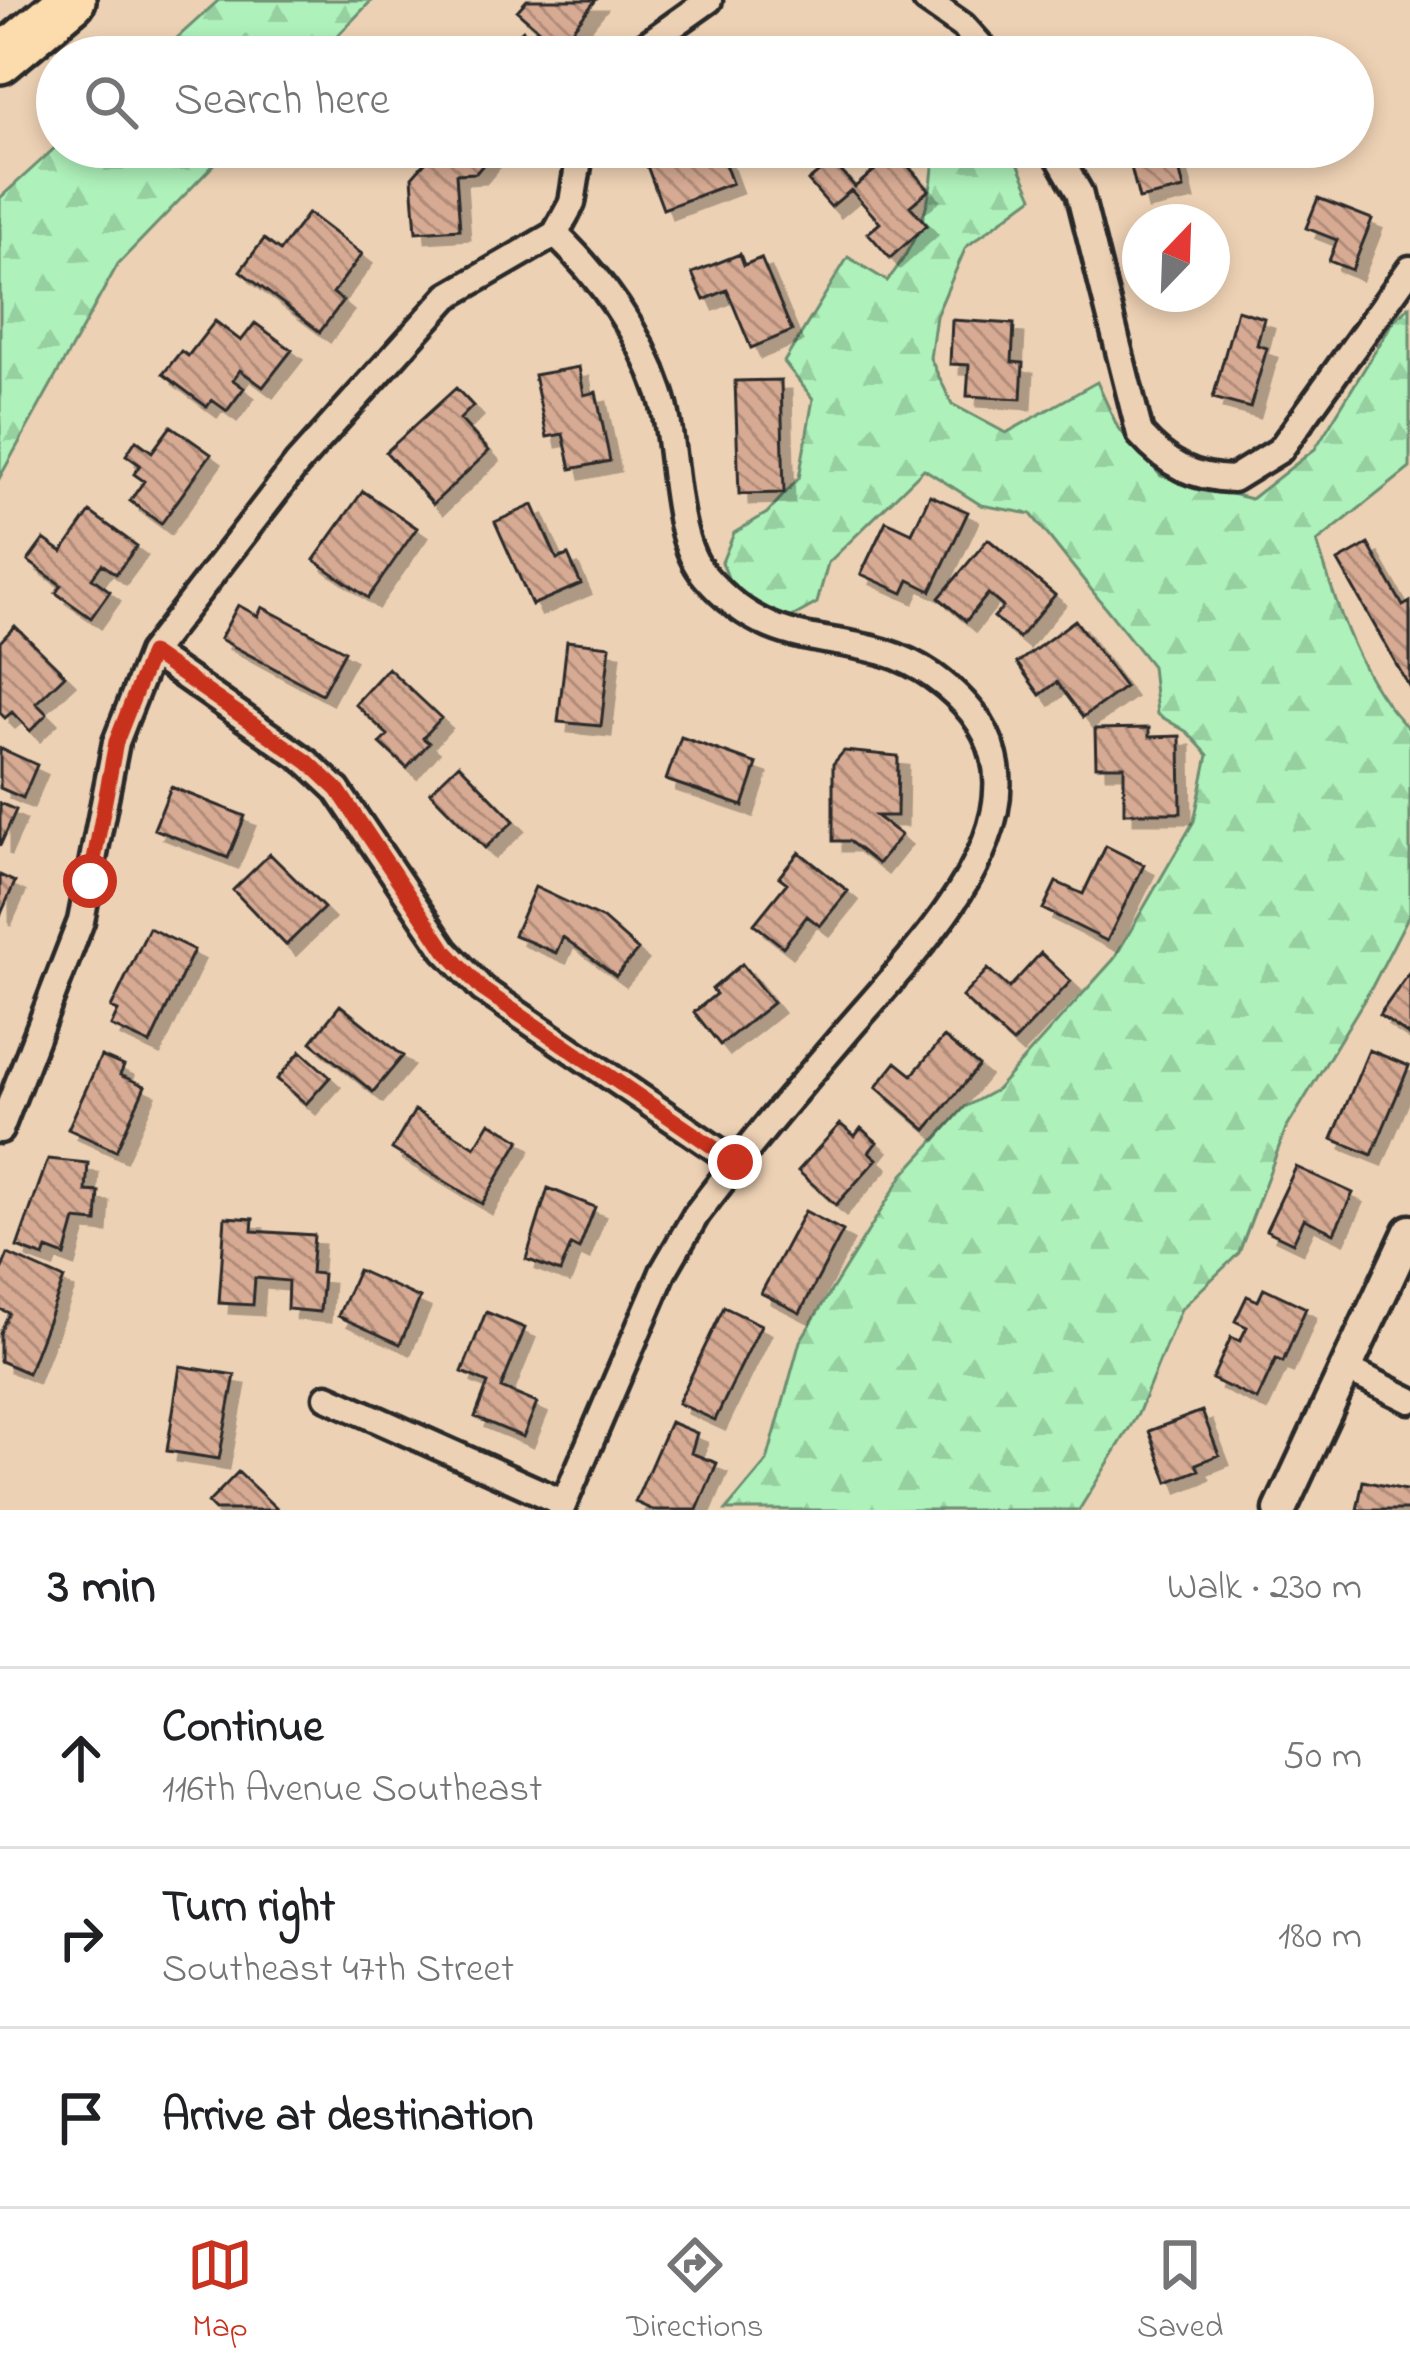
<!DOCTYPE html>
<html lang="en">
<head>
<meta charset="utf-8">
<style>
  body { margin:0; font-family:"Indie Flower",sans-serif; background:#f2f2f2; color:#202124 }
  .compass { position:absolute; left:1122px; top:204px; width:108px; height:108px; border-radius:50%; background:#fff; box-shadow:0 6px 18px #0003; rotate:23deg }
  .stop { position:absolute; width:36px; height:36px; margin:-27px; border:9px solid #c8321e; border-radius:50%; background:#fff }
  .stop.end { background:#c8321e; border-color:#fff; box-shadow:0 3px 12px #0008 }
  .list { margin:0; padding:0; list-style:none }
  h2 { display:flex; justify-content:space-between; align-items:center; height:156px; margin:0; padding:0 48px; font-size:51px }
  h2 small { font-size:39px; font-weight:400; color:#757577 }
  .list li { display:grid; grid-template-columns:78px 1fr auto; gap:36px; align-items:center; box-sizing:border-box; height:180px; padding:0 48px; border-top:3px solid #e0e0e0 }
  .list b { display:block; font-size:45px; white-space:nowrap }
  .list p { margin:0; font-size:39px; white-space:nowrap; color:#757577 }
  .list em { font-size:39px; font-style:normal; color:#757577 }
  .icon { flex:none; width:66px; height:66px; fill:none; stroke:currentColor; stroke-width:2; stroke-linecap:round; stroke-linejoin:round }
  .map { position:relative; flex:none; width:1410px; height:1510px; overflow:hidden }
  .search { position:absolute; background:#fff; box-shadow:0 6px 18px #0003; left:36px; right:36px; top:36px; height:132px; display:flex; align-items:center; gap:30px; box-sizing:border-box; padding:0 42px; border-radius:66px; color:#757577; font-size:45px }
  .sheet { height:696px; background:#fff }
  nav { display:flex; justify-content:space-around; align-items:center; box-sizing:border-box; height:168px; border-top:3px solid #e0e0e0; background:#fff; font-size:33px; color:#757577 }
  nav a { display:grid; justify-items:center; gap:6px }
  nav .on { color:#c8321e }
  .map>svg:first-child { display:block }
</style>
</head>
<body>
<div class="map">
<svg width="1410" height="1510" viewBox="0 0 1410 1510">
  <defs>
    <pattern id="forest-firs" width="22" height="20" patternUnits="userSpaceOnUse" patternTransform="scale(3)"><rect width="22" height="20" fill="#aef1ba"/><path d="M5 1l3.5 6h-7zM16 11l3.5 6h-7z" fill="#96cfa0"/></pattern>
    <pattern id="building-back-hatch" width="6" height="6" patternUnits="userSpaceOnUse" patternTransform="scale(3)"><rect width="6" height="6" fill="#d7aa93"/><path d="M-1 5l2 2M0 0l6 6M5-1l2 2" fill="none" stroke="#af8b78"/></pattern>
    <filter id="shadow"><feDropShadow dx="10" dy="10" stdDeviation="0" flood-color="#0004"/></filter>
  </defs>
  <rect width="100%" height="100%" fill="#edd1b4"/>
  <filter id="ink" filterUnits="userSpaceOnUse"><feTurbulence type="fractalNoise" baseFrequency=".00833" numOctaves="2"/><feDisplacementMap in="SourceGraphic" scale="24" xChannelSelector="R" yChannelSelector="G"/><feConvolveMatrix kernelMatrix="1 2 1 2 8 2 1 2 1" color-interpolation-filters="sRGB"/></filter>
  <g filter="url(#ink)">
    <path fill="url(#forest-firs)" stroke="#6c8e72" stroke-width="3" d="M219,0H372L317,57H156Z
      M57,146L231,147L118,264L0,477V198Z
      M934,147H1011L1033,197L966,247L936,316L930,358L952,404L1006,433L1097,382L1118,428L1161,476L1251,499L1315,449L1395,319L1410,306V468L1317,542C1336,605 1361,683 1410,730V913L1372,987L1285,1131L1239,1253L1181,1309L1138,1414L1079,1510H726L767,1461L800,1341L903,1175L965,1107L996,1090L1114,959L1194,821L1208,755L1187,732L1157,714L1152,666L1031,514L981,505L924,469L828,563L817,603L783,622L733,591L722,562L734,533L767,513L799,478L813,399L784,362L848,257L887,281C919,242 934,197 934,147Z"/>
    <path fill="url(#building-back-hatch)" stroke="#2b2b2b" stroke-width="3" filter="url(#shadow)" d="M527,0H596L558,47L517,11Z
      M523,30L549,57H507L501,51Z
      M414,147H498L476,173L456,174L460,229L416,232L412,177L428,159Z
      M640,147H678L684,161L719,148L732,183L663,209Z
      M1126,147H1174L1184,189L1139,199Z
      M896,152L929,190L910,206L927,225L890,258L868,233L880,223L851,190L831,207L808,181L832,161L855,187Z
      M1318,198L1372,219L1352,270L1329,261L1337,240L1306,228Z
      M308,213L362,254L333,293L343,301L320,332L240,271L264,239L280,251Z
      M740,254L744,265L761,258L792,331L751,348L727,290L704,300L692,273Z
      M1237,310L1264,318L1257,345L1267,348L1250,408L1213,398Z
      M952,320L1014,324L1012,362L1023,363L1021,399L967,396L969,365L950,364Z
      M215,321L241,341L255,323L292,350L263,387L240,370L233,380L244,388L227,411L212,400L207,407L163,374L181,351L188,356Z
      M579,367L584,395L596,392L610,461L571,469L563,434L547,437L534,375Z
      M781,380L784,493L739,494L735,381Z
      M456,388L473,406L460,419L489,451L433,504L386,452Z
      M171,426L211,454L161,524L130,501L144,481L134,474L140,465L126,455L136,440L152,452Z
      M363,491L417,528L368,598L314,560Z
      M930,495L968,512L931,591L909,580L903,593L861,574L886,521L912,533Z
      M533,505L557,559L568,555L581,584L532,605L495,522Z
      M90,512L137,546L116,574L102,564L92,578L110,591L91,618L56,593L61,585L28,561L44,539L62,552Z
      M988,539L1055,595L1019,638L994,617L1003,607L988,594L966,621L939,598Z
      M1368,544L1403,606L1410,602V688L1338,561Z
      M238,605L258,616L262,607L345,651L322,694L220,639Z
      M1075,620L1125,687L1083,717L1057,682L1040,695L1017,663Z
      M15,626L65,675L36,703L47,714L30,731L12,712L5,718L0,713V642Z
      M567,641L610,646L601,726L558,722Z
      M388,668L441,718L423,738L429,743L407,768L380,743L388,735L355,704Z
      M1149,728V737L1180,736L1181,813H1124V766H1096L1095,729Z
      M681,737L757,764L743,806L666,780Z
      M0,748L37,765L23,798L0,788Z
      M844,751L898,756L897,816H876L901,835L878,864L849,841H833V764Z
      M459,764L514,821L485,848L430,792Z
      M171,787L245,816L228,858L154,829Z
      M0,803L16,810L0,846Z
      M1106,846L1144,865L1107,941L1043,909L1056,882L1083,894Z
      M799,852L848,891L820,926L807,916L783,947L754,924L787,883L779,877Z
      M270,854L324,908L286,945L233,890Z
      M0,875L15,882L0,916Z
      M535,887L603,919L638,950L616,976L563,937L556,953L514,935Z
      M149,928L194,950L150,1044L111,1026L118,1011L111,1008Z
      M1041,953L1071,981L1013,1043L962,997L988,969L1009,988Z
      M742,964L773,1003L720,1045L694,1012L716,994L712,989Z
      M1410,972V1036L1379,1015Z
      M340,1005L403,1056L373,1092L311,1042Z
      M944,1037L979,1066L926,1130L876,1087L896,1062L912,1075Z
      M1369,1050L1409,1066L1372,1155L1332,1139Z
      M301,1051L330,1077L306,1104L277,1079Z
      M101,1056L124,1066L120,1075L145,1086L116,1151L68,1129Z
      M415,1110L475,1147L490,1122L520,1140L482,1204L392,1149Z
      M840,1124L855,1136L861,1128L877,1142L869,1152L877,1159L836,1205L798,1171Z
      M48,1159L88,1163L86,1191L99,1192L97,1222L75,1220L65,1256L47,1249L44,1257L17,1247Z
      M1296,1167L1353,1193L1334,1233L1304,1219L1293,1243L1266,1230Z
      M548,1188L595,1207L579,1249L571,1245L560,1272L526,1259Z
      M805,1211L843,1231L800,1313L761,1293Z
      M225,1217L253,1219L252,1231L314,1235L311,1273L323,1274L320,1312L287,1309L288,1281L255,1278L253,1305L219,1303Z
      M8,1254L64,1279L28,1373L0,1361V1333L9,1313L0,1309V1273Z
      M358,1270L420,1298L400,1344L338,1316Z
      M1264,1288L1306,1308L1283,1362L1276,1359L1257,1400L1212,1379L1231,1337L1240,1341L1247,1327L1235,1321L1247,1296L1258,1301Z
      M724,1307L761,1325L715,1420L678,1403Z
      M486,1312L525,1328L501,1388L537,1403L523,1437L475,1417L488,1383L462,1372Z
      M180,1366L235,1375L219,1459L167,1451Z
      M1202,1411L1219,1455L1196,1464L1199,1470L1168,1482L1149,1431Z
      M670,1422L697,1433L691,1453L717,1463L697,1510H653L635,1502Z
      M238,1472L278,1510H215L208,1503Z
      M1363,1481L1410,1491V1510H1357Z"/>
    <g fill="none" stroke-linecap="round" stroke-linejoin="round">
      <g stroke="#2b2b2b" stroke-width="33">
        <path id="minor" d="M926,0L963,26L991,57
          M629,57L709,0
          M1053,147L1079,192L1140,434C1167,464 1192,478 1233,479L1280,450L1410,269
          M555,234C600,277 640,332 660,392C678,443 670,536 705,576C782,666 853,620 933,676C1087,786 927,937 846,1032C795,1092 743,1152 696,1215L663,1272L561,1510
          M151,653L307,762L337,790L445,950L482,989L735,1162
          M0,1130L81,921L116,742L151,653L297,464L448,296L555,234L572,203L581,147
          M1345,1368L1410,1400
          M327,1397L564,1503"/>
      </g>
      <g stroke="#2b2b2b" stroke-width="39">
        <path id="tertiary" d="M1280,1510L1410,1231"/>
      </g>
      <g stroke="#2b2b2b" stroke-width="54">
        <path id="motorway" d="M0,60L72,0"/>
      </g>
      <use href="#minor" stroke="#edd1b4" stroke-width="24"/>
      <use href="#tertiary" stroke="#edd1b4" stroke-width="30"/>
      <use href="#motorway" stroke="#fcdcac" stroke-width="45"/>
    </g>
  </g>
  <g fill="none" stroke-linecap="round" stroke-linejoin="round" filter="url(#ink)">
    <path stroke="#c8321e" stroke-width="15" d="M90,881L116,742L151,653L308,762L338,790L445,950L482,989L735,1162"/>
  </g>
</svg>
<svg class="compass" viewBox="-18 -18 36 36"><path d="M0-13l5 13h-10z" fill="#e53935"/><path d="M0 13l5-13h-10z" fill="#757577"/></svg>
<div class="stop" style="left:90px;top:881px"></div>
<div class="stop end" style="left:735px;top:1162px"></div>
<div class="search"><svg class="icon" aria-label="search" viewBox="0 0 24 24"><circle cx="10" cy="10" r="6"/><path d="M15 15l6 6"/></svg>Search here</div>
</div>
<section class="sheet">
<h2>3 min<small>Walk · 230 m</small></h2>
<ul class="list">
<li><svg class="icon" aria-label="ahead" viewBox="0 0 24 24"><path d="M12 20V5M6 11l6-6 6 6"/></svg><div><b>Continue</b><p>116th Avenue Southeast</p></div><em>50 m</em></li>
<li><svg class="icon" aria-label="right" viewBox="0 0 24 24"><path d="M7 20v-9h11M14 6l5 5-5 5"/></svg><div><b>Turn right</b><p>Southeast 47th Street</p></div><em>180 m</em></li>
<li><svg class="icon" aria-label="arrive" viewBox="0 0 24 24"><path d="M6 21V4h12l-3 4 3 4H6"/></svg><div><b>Arrive at destination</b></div></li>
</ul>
</section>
<nav>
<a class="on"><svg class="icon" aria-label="map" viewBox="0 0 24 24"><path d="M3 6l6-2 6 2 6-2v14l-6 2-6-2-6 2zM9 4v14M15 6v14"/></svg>Map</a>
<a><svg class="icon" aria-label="directions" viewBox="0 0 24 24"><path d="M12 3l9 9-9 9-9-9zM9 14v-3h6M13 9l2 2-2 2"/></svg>Directions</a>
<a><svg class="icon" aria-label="saved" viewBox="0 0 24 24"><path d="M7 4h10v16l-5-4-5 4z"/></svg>Saved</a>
</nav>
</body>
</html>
